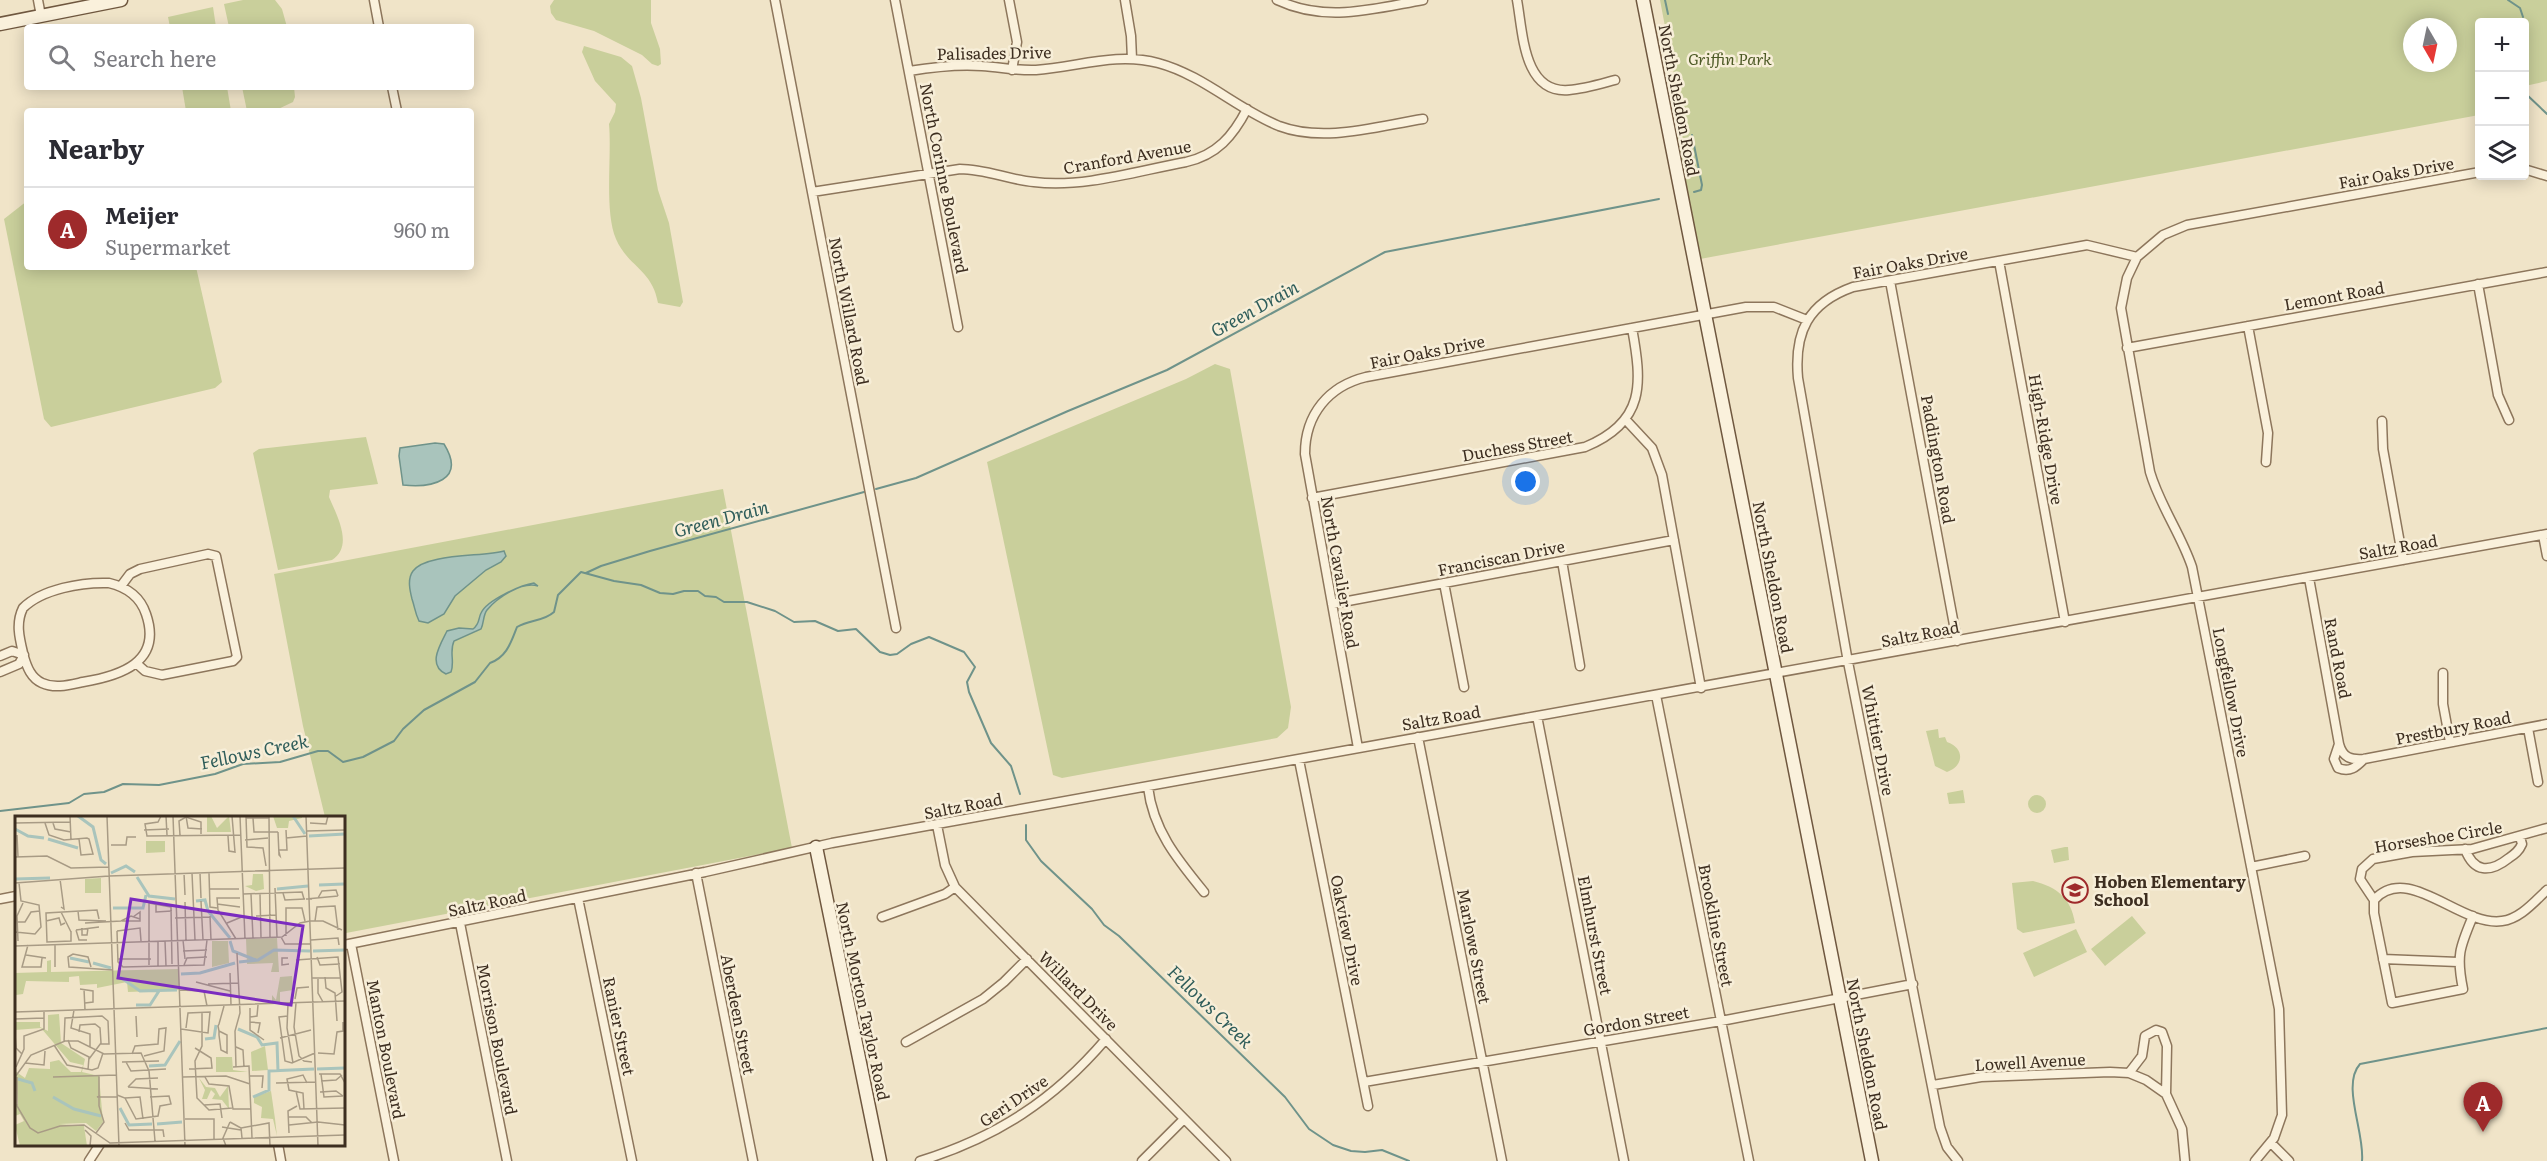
<!DOCTYPE html>
<html lang="en">
<head>
<meta charset="utf-8">
<style>
  body { margin:0; font-family:Literata,serif; background:#f7f7f7; color:#2b2b33 }
  .controls { position:absolute; right:18px; top:18px; display:grid; overflow:hidden; border-radius:6px; box-shadow:0 3px 15px #0003 }
  .controls button { width:54px; height:54px; display:grid; place-items:center; padding:0; border:0; border-bottom:2px solid #e1e1e2; background:#fff; color:#2b2b33; font:30px sans-serif }
  .compass { position:absolute; left:2403px; top:18px; width:54px; height:54px; border-radius:50%; background:#fff; box-shadow:0 3px 15px #0003; rotate:171deg }
  .you { position:absolute; left:1526px; top:482px; width:21px; height:21px; margin:-15px; border:4px solid #fff; border-radius:50%; background:#1a73e8; box-shadow:0 0 0 9px #1a73e833 }
  .badge { display:grid; place-items:center; width:39px; height:39px; border-radius:50%; background:#9e2a2b; color:#fff; font-size:20px; font-weight:700 }
  .pin { position:absolute; translate:-50% -50px; filter:drop-shadow(0 2px 3px #0008) }
  .pin::after { content:''; position:absolute; top:32px; width:21px; height:18px; background:inherit; clip-path:polygon(0 0,100% 0,50% 100%) }
  .list { margin:0; padding:0; list-style:none }
  h2 { display:flex; justify-content:space-between; align-items:center; height:78px; margin:0; padding:0 24px; font-size:26px }
  h2 small { font-size:20px; font-weight:400; color:#7c7c81 }
  .list li { display:grid; grid-template-columns:39px 1fr auto; gap:18px; align-items:center; box-sizing:border-box; height:84px; padding:0 24px; border-top:2px solid #e1e1e2 }
  .list b { display:block; font-size:22px; white-space:nowrap }
  .list p { margin:0; font-size:20px; white-space:nowrap; color:#7c7c81 }
  .list em { font-size:20px; font-style:normal; color:#7c7c81 }
  .icon { flex:none; width:33px; height:33px; fill:none; stroke:currentColor; stroke-width:2; stroke-linecap:round; stroke-linejoin:round }
  .map { position:relative; flex:none; width:2547px; height:1161px; overflow:hidden }
  .search { position:absolute; background:#fff; box-shadow:0 3px 15px #0003; left:24px; top:24px; width:450px; height:66px; display:flex; align-items:center; gap:15px; box-sizing:border-box; padding:0 21px; border-radius:6px; color:#7c7c81; font-size:22px }
  .panel { position:absolute; background:#fff; box-shadow:0 3px 15px #0003; left:24px; top:108px; width:450px; height:162px; border-radius:6px }
  .map>svg:first-child { display:block }
</style>
</head>
<body>
<div class="map">
<svg width="2547" height="1161" viewBox="0 0 2547 1161">
  <rect width="100%" height="100%" fill="#f0e4c8"/>
  <path fill="#c9cf9b" fill-rule="evenodd" d="M243,0H275L282,9L287,27H229L224,4Z
    M554,0H651V23L660,49L661,64L658,66L652,64L642,55L594,31L556,20L551,13L550,6Z
    M1660,0H2547V81L2525,86L2524,22H2480L2479,115L1700,259L1676,135L1685,133ZM2412,27H2448V63H2412Z
    M213,7L216,27H170L168,17Z
    M584,46L621,57L632,66L641,98L658,190L669,223L683,302L680,307L658,303C652,269 628,267 616,239C604,211 612,156 609,124L615,112L616,104L595,81L582,52Z
    M182,87H227L231,111H186Z
    M242,87H294L295,97L293,102L274,111H247Z
    M27,201V267H196L222,382L215,388L51,427L44,419L4,219Z
    M1215,364L1230,369L1291,707L1288,728L1277,738L1062,778L1053,775L987,462L1186,379Z
    M366,437L378,484L330,490L329,497C337,516 354,546 332,560L278,570L253,453L259,449Z
    M723,489L792,848L346,933L344,919V818L325,817L303,726L274,574Z
    M1938,729L1939,738L1945,737L1947,742C1965,748 1964,766 1947,772L1935,766L1926,731Z
    M1963,790L1965,803L1949,804L1947,793Z
    M2028 804a9 9 0 1 1 18 0a9 9 0 1 1-18 0Z
    M2065,847H2068L2069,860L2054,863L2051,850Z
    M2033,881C2057,887 2071,898 2075,923L2023,933L2017,929L2012,883Z
    M2132,916L2146,933L2105,966L2091,949Z
    M2076,929L2087,952L2034,977L2023,953Z"/>
  <path fill="#a9c4bc" stroke="#6f938a" stroke-width="1.5" d="M435,443L444,444C467,481 431,488 403,485L399,456L400,448Z
    M504,551L506,556L501,562L486,570L455,596L444,614L428,623L419,621C415,613 415,608 412,599C410,591 407,579 413,571C426,553 483,557 504,551Z
    M534,583L538,586C522,581 497,598 487,610C483,615 484,623 481,629L454,641C449,652 455,661 451,672L446,674C427,665 440,645 447,631L459,628L473,629C480,624 478,619 481,613C487,600 521,585 534,583Z"/>
  <g fill="none" stroke-linecap="round" stroke-linejoin="round">
    <path stroke="#6f938a" stroke-width="2" d="M1665,0L1668,14
      M2508,0L2520,8L2523,17
      M2524,29L2528,42L2524,49
      M2524,54L2528,74L2526,94L2547,114
      M1692,135L1702,185L1701,190L1694,192
      M876,489L916,478L1068,411L1167,370L1385,252L1659,199
      M586,573L601,566L650,551L864,492
      M0,811L69,803L84,794L104,792L123,784L159,785L215,774L243,764L280,762L318,751H328L343,762L363,757L394,741L403,729L424,710L475,682L490,663C507,657 511,642 517,627C530,619 543,622 554,612L558,595L581,572L614,581L641,585L660,593L673,594L684,591H698L705,596L716,597L724,602H747L775,611L794,622L815,621L838,631L856,629L880,652L890,655L897,654L911,644L929,637L964,652L975,667L967,682L969,692L991,743L1011,766L1020,794
      M1026,825V840L1041,861L1092,909L1104,925L1119,936L1285,1097L1309,1129L1333,1145L1351,1151L1365,1152L1382,1150L1409,1161
      M2362,1161C2365,1133 2341,1085 2360,1064L2547,1028"/>
    <g stroke="#8d765c" stroke-width="11">
      <path id="street" d="M38,0L41,16
        M374,0L379,27
        M775,0L896,628
        M895,0L958,327
        M1009,0L1017,42L1012,70
        M1125,0L1131,36L1132,59
        M1277,0C1326,23 1372,9 1423,0
        M1517,0C1523,32 1523,94 1569,90C1584,89 1600,84 1615,80
        M909,71C933,67 957,64 982,66C1000,67 1018,71 1036,70C1078,67 1116,52 1158,63C1203,75 1237,109 1279,126C1324,143 1378,126 1423,119
        M392,87L397,111
        M2524,169L2547,176
        M812,192L960,169C986,169 1009,180 1034,182C1084,188 1137,171 1186,162C1217,155 1233,136 1247,109
        M2137,257L2127,278L2121,308L2150,472C2160,506 2181,534 2192,567L2279,1009L2282,1115L2274,1138L2255,1161
        M1999,261L2065,622
        M1890,281L1957,641
        M2478,284L2498,395L2509,420
        M2248,326L2268,433L2266,462
        M2127,348L2547,272
        M1625,419L1652,448L1662,475L1701,688
        M2382,421L2383,449L2403,560
        M1312,498L1585,447C1646,422 1642,383 1632,328
        M2543,535L2547,556
        M1562,561L1580,666
        M2309,578L2339,744C2343,758 2351,760 2364,759L2547,724
        M109,583C126,587 140,596 146,614C163,663 119,676 83,682C69,685 55,689 42,683C31,678 27,667 24,657C20,640 15,624 23,608C42,589 82,582 109,583Z
        M1444,583L1464,687
        M121,586L130,574L140,569L208,554L216,556L237,657L233,661L162,675L145,671L136,663
        M1332,604L1674,540
        M0,656L12,651L24,655L19,664L0,672
        M2443,673V704L2450,742
        M1656,695L1749,1161
        M1537,716L1624,1161
        M2528,728L2538,782
        M1418,737L1502,1161
        M2339,744L2334,759L2338,768C2350,773 2356,767 2364,759
        M1358,748L1305,454C1305,414 1329,386 1366,377L1746,307H1774L1807,320
        M1299,760L1368,1106
        M1148,787C1153,830 1177,859 1204,892
        M937,825L945,865L955,887L1226,1161
        M2465,849C2474,873 2490,873 2509,858C2515,854 2519,851 2522,844L2520,837
        M2251,867L2305,856
        M696,873L753,1161
        M578,898L632,1161
        M0,899L16,896
        M2374,900C2408,862 2460,927 2502,921C2520,919 2534,902 2547,890
        M2473,916C2460,947 2456,955 2463,989L2392,1003L2374,913V900L2360,879L2362,869L2373,859L2412,852L2472,849L2547,828
        M882,917L945,894L955,887
        M460,923L507,1161
        M351,944L394,1161
        M344,945L705,872L832,843L2547,534
        M2383,959L2458,962
        M906,1042L983,999L1004,982L1027,959
        M2129,1073L2146,1080L2166,1094
        M1364,1082L1721,1021L1913,984
        M1933,1085L1981,1077L2110,1072L2129,1073L2142,1056L2145,1036L2156,1030L2162,1032L2167,1046L2166,1094L2182,1129L2185,1161
        M2271,1143L2289,1161
        M278,1144L281,1161
        M89,1161L100,1144
        M920,1161C997,1137 1054,1100 1106,1039
        M1142,1161L1183,1120
        M1958,1161L1947,1147L1940,1127L1848,662L1798,378C1794,332 1808,303 1853,287L2087,245L2137,257L2163,235L2187,225L2480,172"/>
    </g>
    <g stroke="#6f573f" stroke-width="15">
      <path id="secondary" d="M1643,0L1872,1161
        M0,24L121,0
        M816,847L880,1161"/>
    </g>
    <use href="#street" stroke="#faf1dc" stroke-width="8"/>
    <use href="#secondary" stroke="#faf1dc" stroke-width="12"/>
  </g>
  <defs>
    <g id="school-ring" transform="scale(1.35)"><circle r="9.5" fill="#f7eed8" stroke="#9e2a2b" stroke-width="1.5"/><path d="M0-5L7-2L0 1L-7-2ZM-4 1L0 2.5L4 1V4Q0 6-4 4Z" fill="#9e2a2b"/></g>
  </defs>
  <g fill-rule="evenodd">
    <use href="#school-ring" x="2075" y="890"/>
  </g>
  <g text-anchor="middle" dominant-baseline="central" stroke-width="5" stroke-linejoin="round" paint-order="stroke">
    <g font-size="16" fill="#3d2e20" stroke="#f7eed8">
      <text transform="translate(994 52) rotate(-1)">Palisades Drive</text>
      <text transform="translate(1680 100) rotate(79)">North Sheldon Road</text>
      <text transform="translate(1127 156) rotate(-10)">Cranford Avenue</text>
      <text transform="translate(2396 172) rotate(-10)">Fair Oaks Drive</text>
      <text transform="translate(945 178) rotate(79)">North Corinne Boulevard</text>
      <text transform="translate(1910 262) rotate(-10)">Fair Oaks Drive</text>
      <text transform="translate(2334 295) rotate(-10)">Lemont Road</text>
      <text transform="translate(850 311) rotate(79)">North Willard Road</text>
      <text transform="translate(1427 351) rotate(-11)">Fair Oaks Drive</text>
      <text transform="translate(2047 439) rotate(80)">High-Ridge Drive</text>
      <text transform="translate(1517 445) rotate(-10)">Duchess Street</text>
      <text transform="translate(1939 459) rotate(80)">Paddington Road</text>
      <text transform="translate(2398 546) rotate(-10)">Saltz Road</text>
      <text transform="translate(1501 557) rotate(-11)">Franciscan Drive</text>
      <text transform="translate(1341 572) rotate(80)">North Cavalier Road</text>
      <text transform="translate(1774 577) rotate(79)">North Sheldon Road</text>
      <text transform="translate(1920 633) rotate(-11)">Saltz Road</text>
      <text transform="translate(2339 658) rotate(79)">Rand Road</text>
      <text transform="translate(2232 692) rotate(79)">Longfellow Drive</text>
      <text transform="translate(1441 717) rotate(-10)">Saltz Road</text>
      <text transform="translate(2453 727) rotate(-11)">Prestbury Road</text>
      <text transform="translate(1879 740) rotate(79)">Whittier Drive</text>
      <text transform="translate(963 805) rotate(-11)">Saltz Road</text>
      <text transform="translate(2438 836) rotate(-9)">Horseshoe Circle</text>
      <text transform="translate(487 902) rotate(-12)">Saltz Road</text>
      <text transform="translate(1717 925) rotate(79)">Brookline Street</text>
      <text transform="translate(1348 930) rotate(79)">Oakview Drive</text>
      <text transform="translate(1596 935) rotate(79)">Elmhurst Street</text>
      <text transform="translate(1475 946) rotate(79)">Marlowe Street</text>
      <text transform="translate(1079 990) rotate(45)">Willard Drive</text>
      <text transform="translate(864 1001) rotate(78)">North Morton Taylor Road</text>
      <text transform="translate(739 1014) rotate(79)">Aberdeen Street</text>
      <text transform="translate(1636 1020) rotate(-10)">Gordon Street</text>
      <text transform="translate(620 1026) rotate(78)">Ranier Street</text>
      <text transform="translate(498 1039) rotate(79)">Morrison Boulevard</text>
      <text transform="translate(387 1049) rotate(79)">Manton Boulevard</text>
      <text transform="translate(1868 1054) rotate(79)">North Sheldon Road</text>
      <text transform="translate(2030 1061) rotate(-3)">Lowell Avenue</text>
      <text transform="translate(1013 1100) rotate(-34)">Geri Drive</text>
    </g>
    <g font-size="16" font-style="italic" fill="#4d5a26" stroke="#f7eed8">
      <text x="1730" y="58">Griffin Park</text>
    </g>
    <g font-size="16" font-weight="bold" fill="#3d2e20" stroke="#f7eed8" text-anchor="start">
      <text x="2094" y="881">Hoben Elementary<tspan x="2094" dy="18">School</tspan></text>
    </g>
    <g font-size="18" font-style="italic" fill="#2f5d5a" stroke="#f7eed8">
      <text transform="translate(1254 308) rotate(-29)">Green Drain</text>
      <text transform="translate(721 518) rotate(-15)">Green Drain</text>
      <text transform="translate(254 751) rotate(-12)">Fellows Creek</text>
      <text transform="translate(1211 1006) rotate(44)">Fellows Creek</text>
    </g>
  </g>
  <g transform="translate(15 816)">
    <rect width="330" height="330" fill="#f0e4c8"/>
    <path d="M192,0H196L202,12L214,0L216,16H192ZM258,0H287V2L274,5L273,12H262ZM131,25H150V36L131,37ZM238,58H248L249,73L241,75L230,70L237,69ZM86,62V77H70V63ZM262,122L264,156H256L258,147L232,148L231,123ZM197,125H213L214,147L197,151ZM36,144V156L164,153V174L113,176L112,166L82,172V168L65,169L64,160L54,161V166L11,165L8,178L1,179L0,157L32,156V145ZM277,160L278,174L265,176V186L257,185V179L261,184L265,161ZM44,198L46,227L70,243L67,256L84,260L88,306L81,315L71,307L44,308L69,310L72,330H5L0,309L9,305L5,298L0,300V288H3L0,255L10,262L14,252L35,253V246L44,244L56,256H66L68,249L55,246L26,212L0,214V206H25V211L33,215V199ZM250,230L253,254L237,255L236,236ZM201,241H217L218,254L233,256H201ZM184,262L191,271L200,272L205,281L213,270L214,293L207,284L197,283L200,278L196,274L192,283H187L190,274ZM256,275L260,303L262,320L258,303L246,302L247,291L239,287V281Z" fill="#c9cf9b"/>
    <path fill="none" stroke="#a9c4bc" stroke-width="3" d="M63,0L78,11L86,44L91,48M278,0L290,18M0,13L13,20L29,22M294,20L330,18M33,23L63,32M96,57L111,50L120,56M122,61L134,80L160,83M0,63L35,62M304,69L329,68M262,73L293,70M181,85L190,84L193,95L215,122M98,92H128L131,79M215,125L218,135L241,144M298,135L330,134M55,142L74,146M224,146L243,144L259,134L295,135M78,147L96,152M166,158L185,157L220,147M105,161L125,175L162,174M121,189H135L144,175M223,213L242,221L247,229L262,227L263,255M190,223L199,222L201,209M134,250L150,249L165,225M302,253L330,252M3,263L17,267L20,275M38,281L59,293L86,300M238,281L254,274V255L299,253M105,292L114,309L137,308M142,308L167,306"/>
    <path fill="none" stroke="#a89b85" stroke-width="1.5" d="M55,0L56,24M92,0L104,330M146,0L143,6L130,8L132,20L226,19M151,0L152,19M158,0L170,330M171,0L173,12L187,13M225,0L230,123M231,0L232,31L248,32L251,50M254,0L255,122M291,0L303,330M231,2H254M238,2L239,16H263M0,7L55,6M30,7L34,19L49,24L72,22L74,23L78,38L66,39L64,23M38,7L40,13L56,16M295,7L311,8L313,0M129,14L154,13M292,15L330,14M263,16L264,39L265,40L264,36M2,19L3,41M165,19L164,5L171,1L186,6V18M213,20L214,35L220,36L217,0M271,22L292,20M230,24L253,22M96,29H111L112,21H121M264,34H272L271,14M0,41L32,40L56,52L94,51M169,57L170,79M177,57L180,124M185,57L186,82M194,57L195,91L202,92M45,63L49,93L46,91M0,67L94,60L330,52M260,72L262,121M194,73H224M268,77L270,84L290,83M228,78L287,76L289,83M236,78L238,122M245,78L246,122M303,82L307,75L321,74L323,80M297,83H291L323,80M186,85L188,124M141,86V96L157,95M170,86L171,124M134,87L156,91L157,148M202,88L225,91M63,95L64,104L91,105M46,96L56,116M195,100L196,124M241,100L261,99M160,102L195,101M31,105L44,102L46,109L50,107M107,105H125V96L118,101M300,105L302,91L320,90L323,114M2,106H10L16,96L25,95M70,107L106,105L116,100L125,103M212,107L229,100M67,112V119H72L73,112M61,114L64,124H72M61,114L84,111M56,115V125L32,126L31,97L82,94L84,103M102,115L103,146L108,151L189,149L192,124M102,115L125,112L126,125M0,116L20,118L26,111L24,89L6,85L4,67M271,120V92H287L290,105M266,121L270,128H296M221,123L203,94L202,82H225M168,124L170,143M296,124L323,122L324,129M3,125L2,100L8,87M143,125V150M150,125L151,150M40,128V151M13,129L7,151H26L27,142M0,130L267,121L285,107L295,105H308L327,114M168,135L192,134M11,139L31,142M302,141L305,149L325,148M273,142H267V149L274,148M103,143H136M281,144L323,141L327,176L321,180M134,149V87M169,149L172,142L192,141M76,151L73,141L58,138L53,141L54,151L98,154M215,157L216,189M310,161L311,172L320,177L322,205M297,162H325M303,163V177L308,186M181,166L215,175M193,168L223,167M65,173L78,175V186L70,187M69,173L70,194M165,174L189,175L192,190M280,183L282,172L294,171M281,187L279,211L284,240L289,245L297,246M273,188L272,212L278,247M235,192V214L249,224M59,194L56,212L75,218V231M0,196L330,185M187,196V230L180,245L182,282L194,294L217,292M121,200L122,221M273,200L264,201L270,245L277,247L300,237M235,201L242,200L243,189M0,203L29,202M235,206L245,207L243,217M166,213L193,217L195,196L173,197L171,212M204,215L212,219V237L206,234L204,219V215L203,210L204,208L209,190M64,216L65,209L80,208L85,212L86,227L74,243M0,218L1,232L7,238M265,222L296,214M53,224L56,232L74,241L73,254M49,226L50,202L87,200L93,205L94,228H85M39,229L52,249L77,254L83,252L88,237M221,231L228,234L229,251M303,237L319,238L322,216L328,215V206M117,238L120,230L143,228L144,213L151,212L149,235L129,240M107,246L144,245M111,246L116,255L151,253M10,247L29,249L30,235M1,251L9,233V220L29,213V195M218,251L234,250L237,322M221,251L220,215L225,197L222,137M174,253L197,252L196,242L180,232M304,258H325L330,267M306,258L309,281L328,280M235,260H248L247,272M0,261L16,239L50,225H63L89,238L126,237L134,255L140,325M2,261V290L15,312L23,317L45,310L69,309L95,327L330,319M38,261L102,259M168,261L211,260L235,268M190,261L194,268L214,270L218,293H236M306,265L321,264L327,259M261,267L301,266M113,271L143,273M113,271L121,263L143,262M281,275L285,293L330,292M305,276L321,275L328,280M102,279L110,282L121,303L143,300L145,290L156,288L154,280L135,281M85,280L82,281H102M110,282L125,281L128,303M189,289L205,288L207,302M289,293L288,277L274,274L272,263L288,259L292,267M273,301H291L297,307M170,303H199V323M215,306L226,312L227,322M110,307L114,314H148L149,321M274,309L303,306L330,309M207,311L226,314M226,312L254,307L255,330M70,314L76,320L75,330M81,317L89,306L84,290V260M274,317L273,295L282,290M177,330H198M211,330L208,322L215,306"/>
    <path fill="#7b2cbf" fill-opacity="0.15" stroke="#7b2cbf" stroke-width="3" d="M116,83L288,110L276,189L103,162Z"/>
    <rect width="330" height="330" fill="none" stroke="#3d2e20" stroke-width="3"/>
  </g>
</svg>
<div class="controls">
<button>+</button>
<button>−</button>
<button><svg class="icon" aria-label="layers" viewBox="0 0 24 24"><path d="M12 4l9 5-9 5-9-5zM3 14l9 5 9-5"/></svg></button>
</div>
<svg class="compass" viewBox="-18 -18 36 36"><path d="M0-13l5 13h-10z" fill="#e53935"/><path d="M0 13l5-13h-10z" fill="#7c7c81"/></svg>
<div class="you"></div>
<div class="pin badge" style="left:2483px;top:1132px">A</div>
<div class="search"><svg class="icon" aria-label="search" viewBox="0 0 24 24"><circle cx="10" cy="10" r="6"/><path d="M15 15l6 6"/></svg>Search here</div>
<section class="panel">
<h2>Nearby<small></small></h2>
<ul class="list">
<li><span class="badge">A</span><div><b>Meijer</b><p>Supermarket</p></div><em>960 m</em></li>
</ul>
</section>
</div>
</body>
</html>
